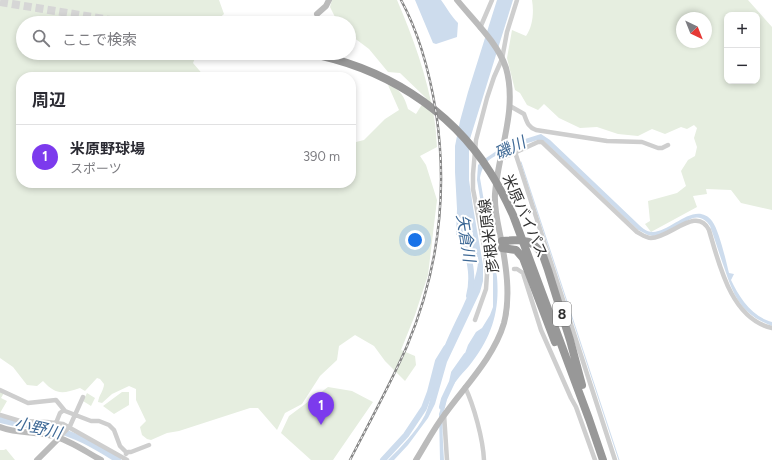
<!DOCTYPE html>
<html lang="ja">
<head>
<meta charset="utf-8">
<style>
  body { margin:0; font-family:Figtree,"Noto Sans JP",sans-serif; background:#f7f7f7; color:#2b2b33 }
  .controls { position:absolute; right:12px; top:12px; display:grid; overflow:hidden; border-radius:8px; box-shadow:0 2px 6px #0003 }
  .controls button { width:36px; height:36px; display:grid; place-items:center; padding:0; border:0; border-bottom:1px solid #e1e1e2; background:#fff; color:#2b2b33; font:20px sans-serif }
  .compass { position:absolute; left:676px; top:12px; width:36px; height:36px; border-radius:50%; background:#fff; box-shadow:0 2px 6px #0003; rotate:137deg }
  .you { position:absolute; left:415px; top:240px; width:14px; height:14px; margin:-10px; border:3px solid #fff; border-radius:50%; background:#1a73e8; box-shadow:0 0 0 6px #1a73e833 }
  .badge { display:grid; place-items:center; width:26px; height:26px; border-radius:50%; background:#7c3aed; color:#fff; font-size:13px; font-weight:700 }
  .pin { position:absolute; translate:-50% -33px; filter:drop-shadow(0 1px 2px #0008) }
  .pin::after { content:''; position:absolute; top:21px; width:14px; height:12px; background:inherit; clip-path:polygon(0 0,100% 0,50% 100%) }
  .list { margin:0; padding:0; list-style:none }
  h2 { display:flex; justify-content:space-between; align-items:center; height:52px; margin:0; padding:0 16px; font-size:17px }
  h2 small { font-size:13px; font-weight:400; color:#7c7c81 }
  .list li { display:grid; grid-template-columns:26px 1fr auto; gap:12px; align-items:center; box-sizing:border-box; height:64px; padding:0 16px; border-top:1px solid #e1e1e2 }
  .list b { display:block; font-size:15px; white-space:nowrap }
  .list p { margin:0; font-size:13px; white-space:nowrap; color:#7c7c81 }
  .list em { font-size:13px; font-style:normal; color:#7c7c81 }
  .icon { flex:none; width:22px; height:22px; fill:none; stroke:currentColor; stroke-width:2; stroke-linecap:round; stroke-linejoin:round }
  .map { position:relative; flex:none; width:772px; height:460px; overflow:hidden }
  .search { position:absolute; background:#fff; box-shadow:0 2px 6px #0003; left:16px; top:16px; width:340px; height:44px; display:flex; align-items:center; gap:10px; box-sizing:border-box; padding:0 14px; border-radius:22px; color:#7c7c81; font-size:15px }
  .panel { position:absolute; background:#fff; box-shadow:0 2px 6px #0003; left:16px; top:72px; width:340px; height:116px; border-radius:16px }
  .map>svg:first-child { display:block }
</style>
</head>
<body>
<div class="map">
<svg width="772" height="460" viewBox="0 0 772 460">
  <rect width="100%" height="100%" fill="#fff"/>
  <path fill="#e6eee0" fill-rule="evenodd" d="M0,0H219L224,14L214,23H23V53H197L193,63L205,77H21V183H351V141L352,143L364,140L385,119L399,110L388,85C400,88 405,98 408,109L416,114L426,98L400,73L388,72L369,49L349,34V23H338L330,7L332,0H397C413,37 427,76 434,117C436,127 436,137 437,147L420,156L426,165L437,200L428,275L415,315L401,350L415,356L416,365L405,381L385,361L374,346L355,335L339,346L337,360L320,376L302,404L285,413L277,430L258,408H250L179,431L167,433L151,440L147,439L142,435L140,427L146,421L136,400V389L129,386L112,394L102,403L98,402C99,395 104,390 104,384L100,379L97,378L85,391L80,388C62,394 56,395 43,381L37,386L27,385L13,367L0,358Z
    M532,0H748L772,27V210L741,203L731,190L706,189L707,194L693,196L697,207L651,232L645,224L650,221L648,201L677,193L686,186L681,171L688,160L695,156L697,147L694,138L697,128L694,125L687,129L681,127L665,134L652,129L638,136L618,134L597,127L580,128L559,118L544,104L538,110L527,105L520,93L515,90L507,58L512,30L526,36C533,26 534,12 532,0ZM727,15H757V81H727ZM682,18H706V42H682Z
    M328,387L352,391L373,402L333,460H311L281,433L289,416Z
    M0,391L4,393L1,398L7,401L0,413Z
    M122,392H129V405L114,414L103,406Z
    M87,393L95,398L91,406L83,401Z
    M6,449L15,460H0V450H4Z"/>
  <path fill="#cddced" d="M415,0H441C447,8 451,16 458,23L457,37L436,44L433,43Z
    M497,0H513L469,142V180L473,207L483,265V281L480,292L447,362L435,404L428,418L408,445L394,460H388C401,447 416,432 425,415C432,399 433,381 438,365C444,344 454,325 463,306C470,290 479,274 478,257H471L465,254V250L472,245L473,233L469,225H467C465,231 462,233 456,235L457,209L455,172V146L460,121L468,92Z
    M541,134L550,140L637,223C641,227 646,232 653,232C671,232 695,200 712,221C719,230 726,261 729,273L734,274L731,280C739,297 752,317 772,322V326C741,314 734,297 724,267C719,253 715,240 710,226C706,220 701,216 693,218C680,223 667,236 653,236C648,236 643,232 638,230L544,141L537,140C525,144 497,152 488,161C483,166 481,172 480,178L497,277C500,313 491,338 469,366C461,375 452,384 448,396C440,416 443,439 444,460H440L439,414L448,387L463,359L468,345L476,332L482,328L490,315L493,307V275L477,180L478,165L486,158L516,138L525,139Z"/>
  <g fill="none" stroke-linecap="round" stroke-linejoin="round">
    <path stroke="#cddced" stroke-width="1" d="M521,162L619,460"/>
    <path stroke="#cddced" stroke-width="6" d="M462,225C465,250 476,270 469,296
      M442,407L444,399L452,382L454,373L466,356
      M0,420C17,425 35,425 52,429C76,434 98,448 118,460
      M383,460L406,435L424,408L430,392L438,361L446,348"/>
    <path stroke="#d6d6d6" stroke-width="8" stroke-dasharray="8 4" stroke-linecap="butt" d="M0,2L129,23"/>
    <path stroke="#cecece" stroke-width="4.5" d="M480,28L492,0
      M510,106L524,114C527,122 528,127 536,130L607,141L642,142L658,148H662L668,145
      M515,152L615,460
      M501,159L538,142H542L637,232C641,234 646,238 651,238C670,238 697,205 709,230C719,264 731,319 772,328
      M514,269H517L523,273L541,330L571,398L576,407L595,460
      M475,320L486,289L487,274L485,251L473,189V174L476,140L487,98L494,77L502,59L507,32L517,0
      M465,387C474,406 483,439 484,460
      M0,390L28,403L56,400L65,411L91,421H99L109,425L114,430L120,446L127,453
      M444,414L447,460
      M0,415L20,421L47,422L63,424L127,460
      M56,423L60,413L64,410
      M59,438L70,426L83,397
      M126,454L128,452H131L149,445"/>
    <path stroke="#bbb" stroke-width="6" d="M317,14L326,6L329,0
      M0,427C17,434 35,431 53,436C70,440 86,452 101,460
      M37,460L59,438
      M416,460C426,444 434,428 445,414C466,385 494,357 504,323C511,296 506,265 501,239C498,224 494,209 495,194C498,152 518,110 506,68C498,43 473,20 457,0"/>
    <path stroke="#989898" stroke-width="8" d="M307,53C381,66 450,108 490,172C499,186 506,200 513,215L589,419L603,460
      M502,241L518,240L529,242L534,245L542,253L548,270L570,340L582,385
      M502,248L516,250L523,258L555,342"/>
    <g stroke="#868686" stroke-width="2.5">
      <path id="rail" d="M350,460C369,423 390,385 407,346C438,272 448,192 436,112C430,75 419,33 401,0"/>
    </g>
    <use href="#rail" stroke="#fff" stroke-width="1" stroke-dasharray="3" stroke-linecap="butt"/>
  </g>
  <g text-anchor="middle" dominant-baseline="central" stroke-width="4" stroke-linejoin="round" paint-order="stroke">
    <rect fill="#fff" stroke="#6f6f6f" stroke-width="1" x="553" y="302" width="18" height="24" rx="3"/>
    <g font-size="14" font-weight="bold" fill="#313131">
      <text x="562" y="314">8</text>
    </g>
    <g font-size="15" fill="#313131" stroke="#fff">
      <text transform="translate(525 216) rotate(66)">米原バイパス</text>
      <text transform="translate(489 236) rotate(-97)">彦根米原線</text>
    </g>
    <g font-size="16" font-style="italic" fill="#3d6895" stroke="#fff">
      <text transform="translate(510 148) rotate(-25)">磯川</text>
      <text transform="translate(466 238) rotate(81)">矢倉川</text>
      <text transform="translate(38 428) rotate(13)">小野川</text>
    </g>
  </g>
</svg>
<div class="controls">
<button>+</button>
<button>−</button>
</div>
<svg class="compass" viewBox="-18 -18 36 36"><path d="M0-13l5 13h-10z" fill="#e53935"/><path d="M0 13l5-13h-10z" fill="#7c7c81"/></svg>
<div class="you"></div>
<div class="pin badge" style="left:321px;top:425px">1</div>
<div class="search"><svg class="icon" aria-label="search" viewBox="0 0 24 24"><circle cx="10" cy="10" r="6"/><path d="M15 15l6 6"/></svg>ここで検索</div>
<section class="panel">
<h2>周辺<small></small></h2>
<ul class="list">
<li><span class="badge">1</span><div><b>米原野球場</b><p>スポーツ</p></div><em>390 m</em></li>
</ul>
</section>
</div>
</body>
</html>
